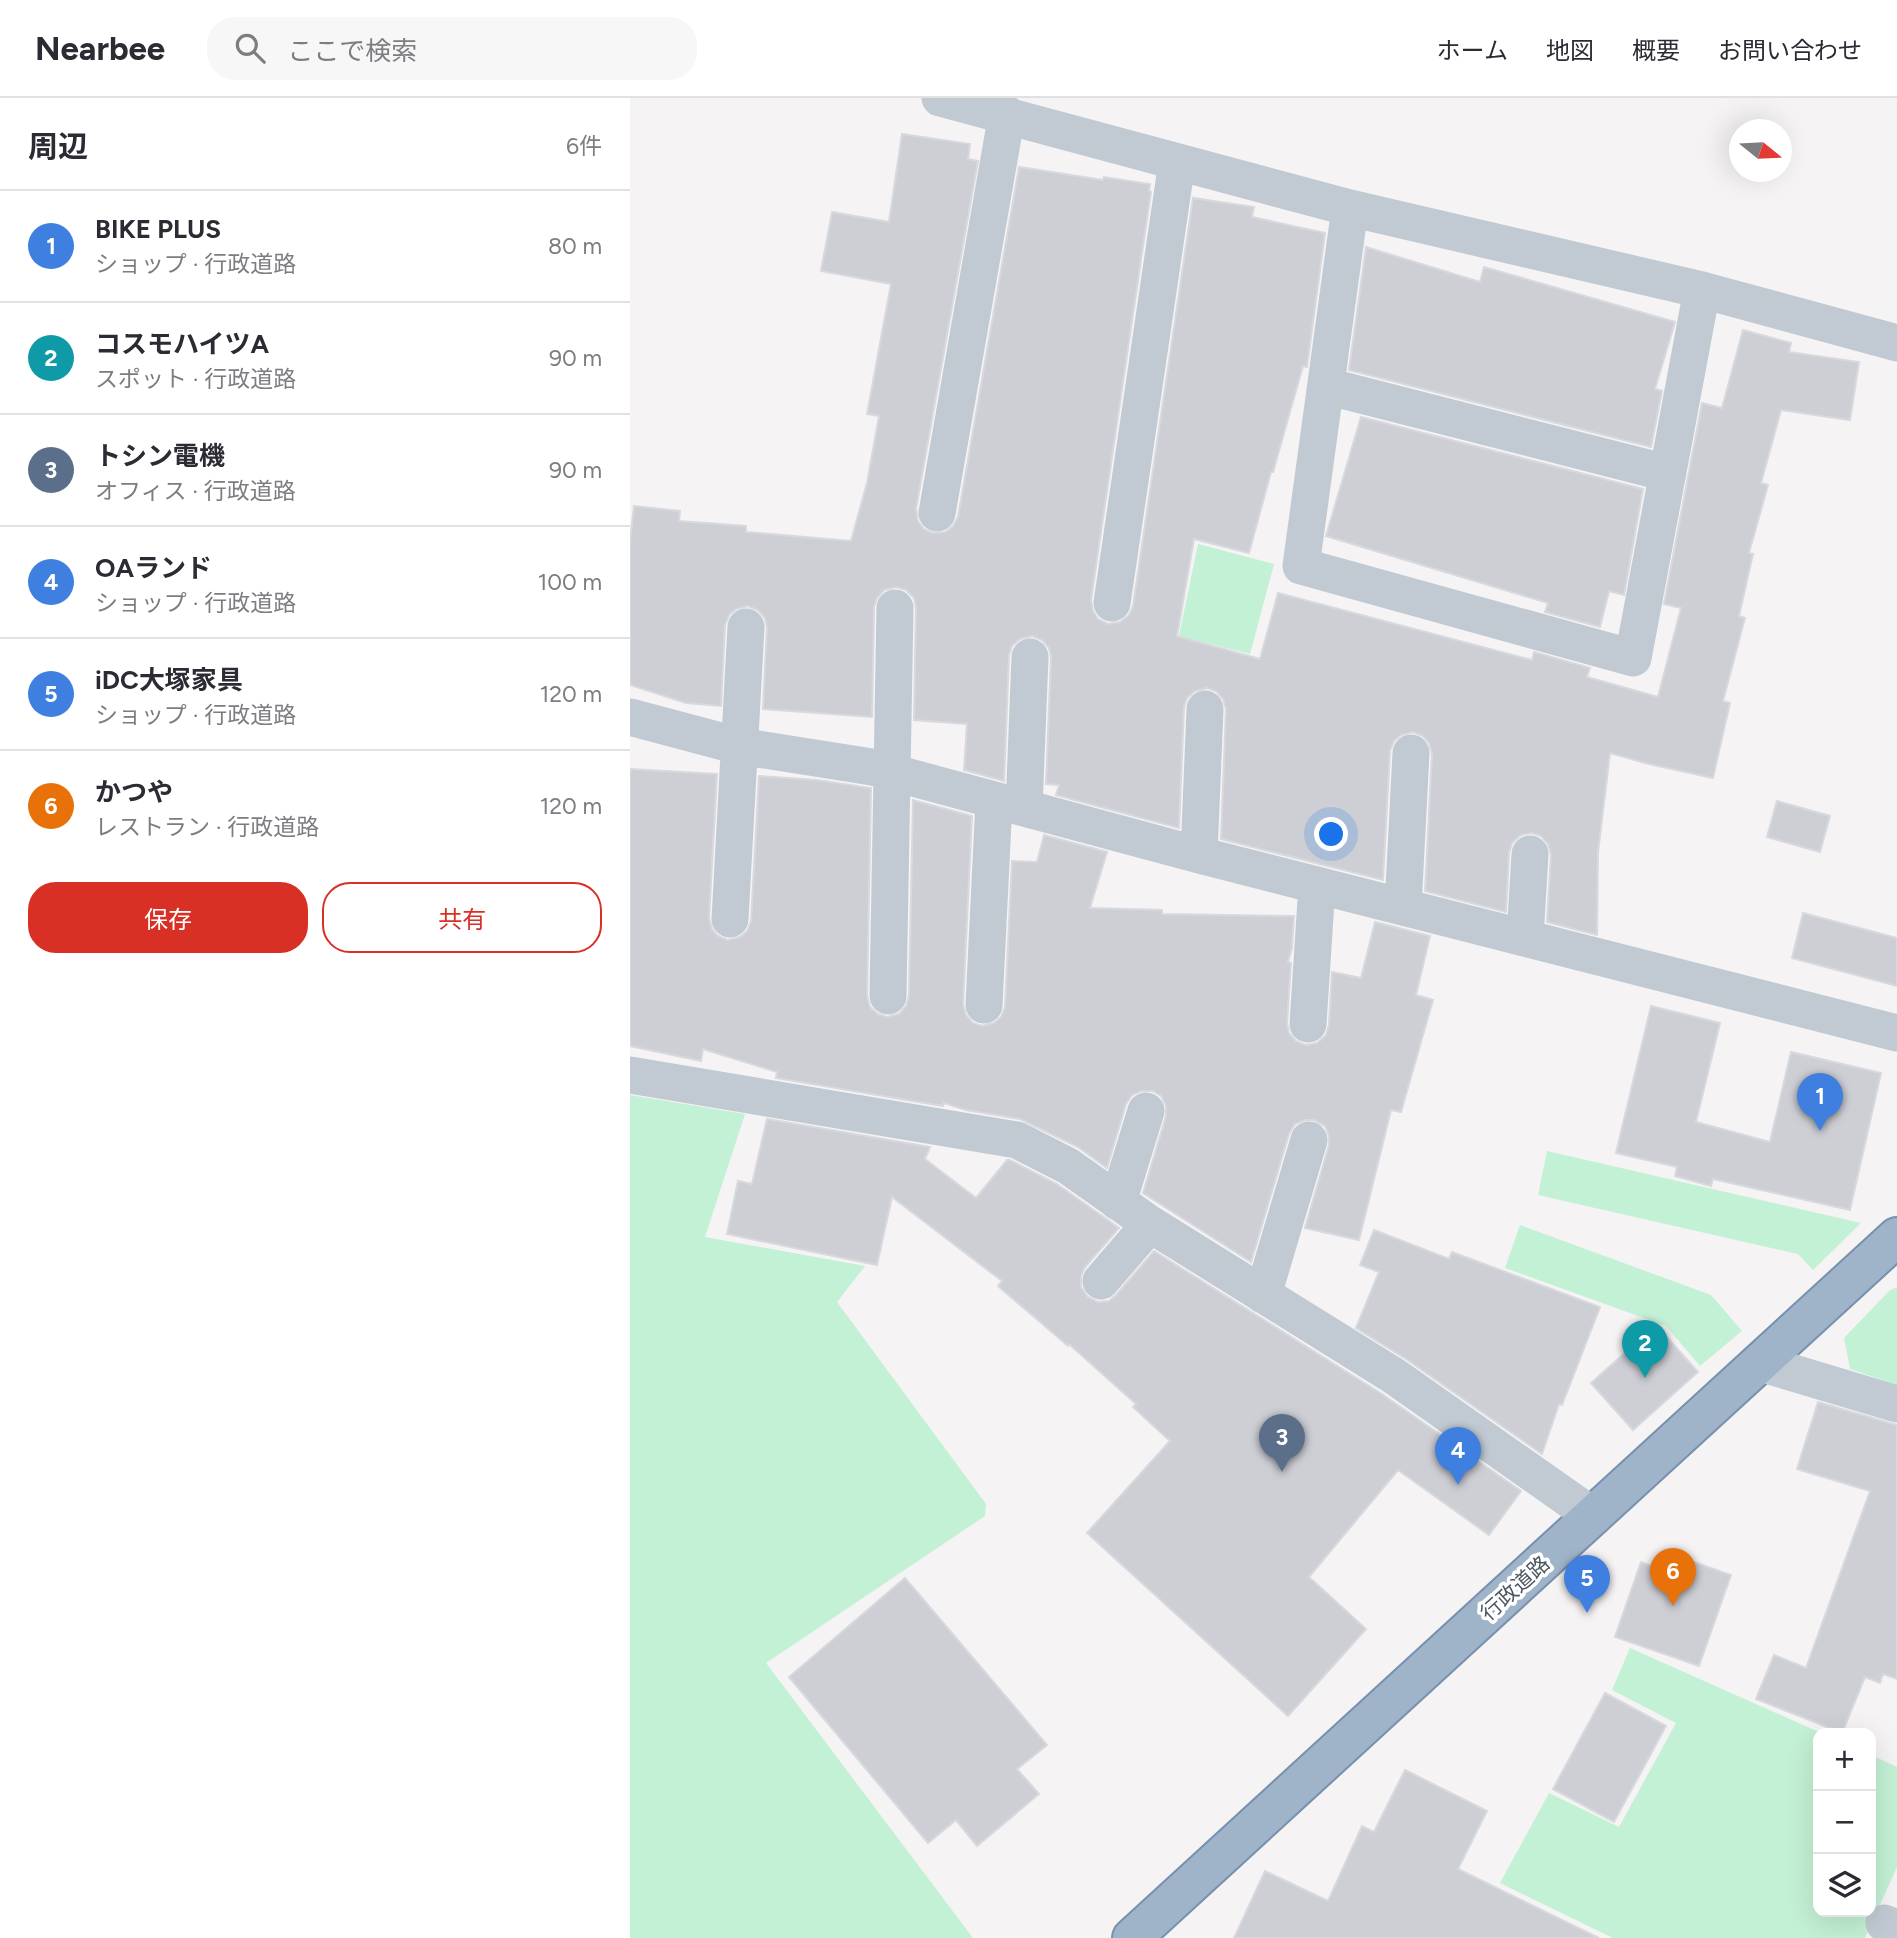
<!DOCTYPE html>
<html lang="ja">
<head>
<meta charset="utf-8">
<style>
  body { margin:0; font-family:Figtree,"Noto Sans JP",sans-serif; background:#f7f7f7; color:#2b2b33 }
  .controls { position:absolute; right:21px; bottom:21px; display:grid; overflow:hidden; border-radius:14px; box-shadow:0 7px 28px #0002 }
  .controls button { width:63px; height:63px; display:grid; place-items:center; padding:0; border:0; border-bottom:2px solid #e1e1e2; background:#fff; color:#2b2b33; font:35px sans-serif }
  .compass { position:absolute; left:1099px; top:21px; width:63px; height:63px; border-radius:50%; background:#fff; box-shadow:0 7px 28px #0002; rotate:108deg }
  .you { position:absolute; left:702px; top:737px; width:24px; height:24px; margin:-18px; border:5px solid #fff; border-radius:50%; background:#1a73e8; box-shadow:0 0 0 10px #1a73e833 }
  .badge { display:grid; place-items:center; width:46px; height:46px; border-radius:50%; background:#d93025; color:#fff; font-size:23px; font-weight:700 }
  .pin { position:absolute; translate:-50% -58px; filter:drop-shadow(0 2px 4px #0008) }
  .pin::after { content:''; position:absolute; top:37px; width:24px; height:21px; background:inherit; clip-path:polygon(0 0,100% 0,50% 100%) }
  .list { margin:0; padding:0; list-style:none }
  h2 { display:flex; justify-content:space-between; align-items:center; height:91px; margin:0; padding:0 28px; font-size:30px }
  h2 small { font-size:23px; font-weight:400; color:#7c7c81 }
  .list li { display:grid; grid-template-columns:46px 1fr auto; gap:21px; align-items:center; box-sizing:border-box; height:112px; padding:0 28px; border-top:2px solid #e1e1e2 }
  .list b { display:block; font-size:26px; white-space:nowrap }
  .list p { margin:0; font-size:23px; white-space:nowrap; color:#7c7c81 }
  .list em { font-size:23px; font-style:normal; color:#7c7c81 }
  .actions { display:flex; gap:14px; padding:21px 28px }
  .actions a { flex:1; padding:16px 0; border:2px solid #d93025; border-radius:28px; text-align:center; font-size:24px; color:#d93025 }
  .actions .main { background:#d93025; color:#fff }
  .icon { flex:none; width:38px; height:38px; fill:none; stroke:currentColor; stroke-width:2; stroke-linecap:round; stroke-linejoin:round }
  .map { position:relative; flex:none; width:1267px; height:1840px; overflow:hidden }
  header { display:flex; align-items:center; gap:42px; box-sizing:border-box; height:98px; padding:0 35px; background:#fff; border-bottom:2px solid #e1e1e2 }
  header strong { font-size:33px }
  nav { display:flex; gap:38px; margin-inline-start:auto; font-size:24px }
  .search { width:490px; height:63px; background:#f7f7f7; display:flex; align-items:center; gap:18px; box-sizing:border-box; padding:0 24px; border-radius:28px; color:#7c7c81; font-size:26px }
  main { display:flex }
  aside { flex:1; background:#fff }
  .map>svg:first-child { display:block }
</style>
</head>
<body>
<header>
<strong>Nearbee</strong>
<div class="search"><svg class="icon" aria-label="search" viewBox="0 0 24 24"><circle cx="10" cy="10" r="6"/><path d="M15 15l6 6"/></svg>ここで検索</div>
<nav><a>ホーム</a><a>地図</a><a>概要</a><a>お問い合わせ</a></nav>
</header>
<main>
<aside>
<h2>周辺<small>6件</small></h2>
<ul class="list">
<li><span class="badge" style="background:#3f7fe0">1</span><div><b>BIKE PLUS</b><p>ショップ · 行政道路</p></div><em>80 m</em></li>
<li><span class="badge" style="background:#0f9aa8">2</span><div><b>コスモハイツA</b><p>スポット · 行政道路</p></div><em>90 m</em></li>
<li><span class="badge" style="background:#5c6f8a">3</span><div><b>トシン電機</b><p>オフィス · 行政道路</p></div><em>90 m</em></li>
<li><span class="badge" style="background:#3f7fe0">4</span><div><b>OAランド</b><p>ショップ · 行政道路</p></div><em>100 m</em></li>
<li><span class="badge" style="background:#3f7fe0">5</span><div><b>iDC大塚家具</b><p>ショップ · 行政道路</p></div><em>120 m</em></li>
<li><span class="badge" style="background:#e8710a">6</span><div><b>かつや</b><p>レストラン · 行政道路</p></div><em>120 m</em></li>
</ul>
<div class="actions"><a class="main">保存</a><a>共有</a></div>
</aside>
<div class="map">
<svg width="1267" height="1840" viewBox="0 0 1267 1840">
  <rect width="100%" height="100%" fill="#f5f3f3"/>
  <path fill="#c3f1d5" d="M568,446L644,466L620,556L549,538Z
    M0,997L115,1016L75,1139L235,1168L207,1204L356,1406L355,1418L136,1565L343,1840H0Z
    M917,1053L1231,1125L1183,1172L1168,1156L908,1097Z
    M890,1127L1081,1197L1112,1233L1070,1268L1036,1228L875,1170Z
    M1267,1189V1287L1220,1271L1214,1240L1260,1192Z
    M1000,1550L1191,1635H1188V1814H1241V1657L1267,1669V1769L1235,1840H983L870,1785L919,1695L989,1729L1046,1625L982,1592Z"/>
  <path fill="#cdcfd5" stroke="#d7d9de" stroke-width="2" d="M272,36L340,46L338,61L348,63L286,411L288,423L294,431L303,435L315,434L323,428L328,419L389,69L473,82L474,79L520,86L519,93L521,94L461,502L463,513L468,521L478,526L490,524L499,517L503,508L563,100L624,109L622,119L695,135L677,269L673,268L643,374H641L619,455L564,441L547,538L630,561L648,495L902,562L904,554L960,570L957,579L1028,599L1051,510L1034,506L1072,305L1092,310L1113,232L1161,245L1159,254L1229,264L1220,322L1151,312L1131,385L1138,387L1119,455L1123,456L1109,518L1115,520L1093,603L1100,605L1083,680L1019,666L980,655L968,754L967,837L917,824L921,757L918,746L911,738L902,735L891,737L882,745L879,755L876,814L795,793L802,656L799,645L793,638L783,634L771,637L764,643L760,653L753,782L591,741L596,611L593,601L586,593L577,590L565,593L557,600L554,609L549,730L426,697L429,687L416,686L421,559L419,550L412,542L402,538L390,541L382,548L379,557L374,683L334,672L337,626L284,622L286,510L284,500L276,492L266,489L254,492L247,500L244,509L242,619L133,611L137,529L135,520L128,512L118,508L106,511L99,517L95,527L91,608L56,605L0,587V444L4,408L50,413L49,423L116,428V434L221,443L237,385L249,318L237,316L261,186L191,173L202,114L259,124Z
    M736,149L850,184L854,169L1045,224L1025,291L1032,293L1021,349L719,272Z
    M731,319L1013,391L994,497L979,493L970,529L915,514L918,505L696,438Z
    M0,671L87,676L79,820L82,831L88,838L98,842L110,839L117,833L121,823L129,678L187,682L241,690L237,898L240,909L248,916L257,919L269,916L276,908L279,898L283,702L342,718L333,906L336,917L343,925L352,928L364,925L371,919L375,909L382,763L407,764L414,737L477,754L460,810L532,812V816L664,818L662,850L658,864L661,865L657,925L659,935L666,943L676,947L687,945L696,937L699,927L702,874L731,880L745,824L800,838L786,897L803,902L771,1014L761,1012L729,1142L675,1130L699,1047V1038L695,1028L684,1022H675L665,1026L659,1036L621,1164L513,1095L536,1018V1008L531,998L523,993H511L502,997L496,1006L477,1070L448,1049L390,1021L336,1012L314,1005L313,1008L146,980L147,974L73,951L71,963L0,948Z
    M1147,703L1200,718L1190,754L1137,739Z
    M1173,815L1267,840V888L1162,860Z
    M1021,908L1090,925L1066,1024L1140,1044L1161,954L1251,975L1220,1112L1083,1081L1081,1088L1045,1078L1047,1069L986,1055Z
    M137,1021L300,1049L295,1061L346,1100L377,1062H380L427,1086L489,1130L455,1169L451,1178V1189L458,1199L468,1204L479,1203L486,1197L524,1153L752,1296L891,1393L859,1437L768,1372L679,1479L736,1531L658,1618L457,1435L540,1343L503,1309L506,1306L439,1246L438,1248L368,1188L372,1183L262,1099L247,1167L97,1136L108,1083L122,1086Z
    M744,1132L819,1161L822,1154L970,1209L932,1307L929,1306L912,1356L776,1261L726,1230L749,1174L730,1167Z
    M1026,1227L1068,1274L1003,1332L961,1285Z
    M1188,1304L1267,1327V1581L1253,1576L1250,1585L1235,1579L1212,1635L1126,1601L1144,1557L1176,1570L1240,1393L1167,1371Z
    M1047,1458L1101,1477L1069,1568L985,1539L1011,1464L1041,1475Z
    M275,1480L417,1647L387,1671L409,1696L347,1748L326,1722L298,1745L159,1579Z
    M975,1595L1036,1628L984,1724L923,1691Z
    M775,1672L857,1713L828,1771L969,1840H604L635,1773L698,1803L732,1728L744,1734Z"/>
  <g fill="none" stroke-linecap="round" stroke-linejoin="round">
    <g stroke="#7690ad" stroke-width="42">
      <path id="trunk" d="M502,1840L1267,1139"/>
    </g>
    <path stroke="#c1cad2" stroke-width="37" d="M310,0L720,110L1072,192L1267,245
      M720,110L671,468L1003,560L1072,192
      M696,288L1037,375
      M307,415L377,16
      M482,505L547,64
      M0,619L109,648L242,669L569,757L1267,935
      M394,710L400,559
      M569,757L575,611
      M773,809L781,655
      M100,821L116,529
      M895,840L900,756
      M258,898L265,510
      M354,907L364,703
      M678,926L687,787
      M0,977L387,1042L438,1068L520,1126L764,1278L963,1418
      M488,1104L516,1013
      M471,1183L520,1126
      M633,1197L679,1042
      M1130,1265L1267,1306
      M1254,1825L1267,1830"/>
    <use href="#trunk" stroke="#9fb4c9" stroke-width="38"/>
  </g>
  <g text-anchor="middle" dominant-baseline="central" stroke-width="7" stroke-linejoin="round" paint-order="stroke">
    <g font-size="21" fill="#4a5661" stroke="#fff">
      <text transform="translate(885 1490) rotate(-42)">行政道路</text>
    </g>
  </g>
</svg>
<div class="controls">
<button>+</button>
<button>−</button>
<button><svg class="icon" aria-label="layers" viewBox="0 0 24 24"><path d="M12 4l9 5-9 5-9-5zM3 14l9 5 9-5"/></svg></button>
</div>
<svg class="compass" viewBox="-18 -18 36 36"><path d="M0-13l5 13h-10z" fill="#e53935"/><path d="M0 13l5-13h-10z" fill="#7c7c81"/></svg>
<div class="you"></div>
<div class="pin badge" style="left:1190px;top:1033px;background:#3f7fe0">1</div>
<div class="pin badge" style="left:1015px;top:1280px;background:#0f9aa8">2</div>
<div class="pin badge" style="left:652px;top:1374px;background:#5c6f8a">3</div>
<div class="pin badge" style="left:828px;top:1387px;background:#3f7fe0">4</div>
<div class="pin badge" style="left:957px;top:1515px;background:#3f7fe0">5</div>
<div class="pin badge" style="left:1043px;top:1508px;background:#e8710a">6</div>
</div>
</main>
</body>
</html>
